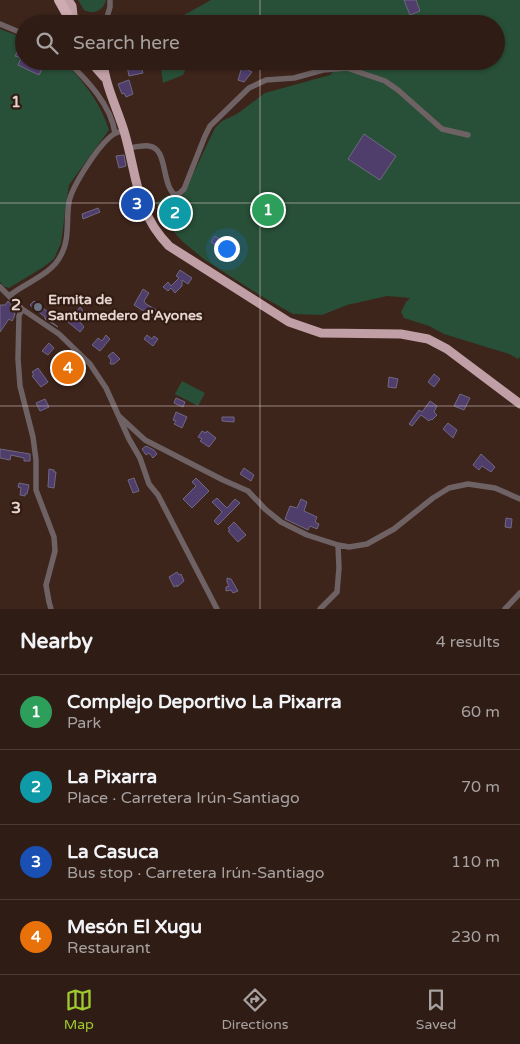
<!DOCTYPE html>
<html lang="en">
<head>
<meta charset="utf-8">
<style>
  body { margin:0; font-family:"Varela Round",sans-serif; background:#36251e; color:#f1f3f6 }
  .you { position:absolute; left:226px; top:248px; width:18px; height:18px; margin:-12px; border:4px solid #fff; border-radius:50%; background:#1a73e8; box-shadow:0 0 0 8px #1a73e833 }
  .badge { display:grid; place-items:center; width:32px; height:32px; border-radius:50%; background:#9fca2d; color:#fff; font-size:16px; font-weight:700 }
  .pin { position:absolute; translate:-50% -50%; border:2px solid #fff; box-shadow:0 1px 5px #0006 }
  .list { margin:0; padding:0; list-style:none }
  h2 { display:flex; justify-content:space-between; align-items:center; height:65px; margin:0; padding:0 20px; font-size:21px }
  h2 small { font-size:16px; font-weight:400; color:#a7a1a0 }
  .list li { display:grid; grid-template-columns:32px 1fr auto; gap:15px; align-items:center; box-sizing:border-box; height:75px; padding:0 20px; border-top:1px solid #493a34 }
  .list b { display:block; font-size:19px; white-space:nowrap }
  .list p { margin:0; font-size:16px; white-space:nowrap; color:#a7a1a0 }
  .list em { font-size:16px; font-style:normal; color:#a7a1a0 }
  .icon { flex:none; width:28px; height:28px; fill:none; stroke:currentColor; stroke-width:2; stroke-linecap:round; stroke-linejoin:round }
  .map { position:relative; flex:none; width:520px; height:609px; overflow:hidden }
  .search { position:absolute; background:#2e1c15; box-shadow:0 1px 4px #0004; left:15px; right:15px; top:15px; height:55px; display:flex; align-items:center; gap:12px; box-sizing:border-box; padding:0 18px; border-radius:28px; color:#a7a1a0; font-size:19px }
  .sheet { height:365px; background:#2e1c15 }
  nav { display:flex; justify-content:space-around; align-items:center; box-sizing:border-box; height:70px; border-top:1px solid #493a34; background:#2e1c15; font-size:14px; color:#a7a1a0 }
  nav a { display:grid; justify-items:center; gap:2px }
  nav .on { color:#9fca2d }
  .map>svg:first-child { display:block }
</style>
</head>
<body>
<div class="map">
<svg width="520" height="609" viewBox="0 0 520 609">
  <rect width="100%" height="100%" fill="#3d251c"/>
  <path fill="#284f37" d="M78,0H106C103,11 94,15 84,10Z
    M211,0H520V357L518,359L509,354L444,334L429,326L404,318L401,312L406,302L410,298L387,296L347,305L322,315L293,314L261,296L205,260L183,242L163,220L156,203L168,195L179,199L182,197L215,128L222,121L237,114L265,93L330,75L343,62L340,61H496V24H312L264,17L255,24H168Z
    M0,29L24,38V61H62C83,79 101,104 109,130L69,185L61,243L54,259L42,268L9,288L3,286L0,282Z
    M160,61H189L183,75L163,83Z
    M310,61H334L313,69L309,65Z
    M182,381L205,393L198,406L175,394Z"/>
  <path fill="#4f3d6c" stroke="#706881" d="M404,0H416L420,11L410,15Z
    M19,49L24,51V61H35L44,65L39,75L18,65L21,58L15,56Z
    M135,64L136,67L141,66L143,73L129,76L127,66Z
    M242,67L252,72L244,82L238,80Z
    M129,80L133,94L126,97L124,93L122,94L118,84Z
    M364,134L396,156L380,180L348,159Z
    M124,155L126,166L119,168L116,156Z
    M98,208L100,212L83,219L82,214Z
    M215,236L236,250L232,256L211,242Z
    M180,270L192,278L188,284L182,280V286L175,293L171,288L168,291L163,287L168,282L171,286L179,278L176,276Z
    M143,289L149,293L144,301L146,304L162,313L158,320L134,305Z
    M8,301L12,306L10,309L15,313L14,317L12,321L9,319L0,332V305H5Z
    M34,301L52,315L48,319L58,327L45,319V317L30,305Z
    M80,307L82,309L84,318L80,322L84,327L80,332L68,322Z
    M106,335L110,339L100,351L92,345L98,338L102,341Z
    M147,335L152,339L154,336L158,339L153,346L144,339Z
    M49,343L54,348L48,355L42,351Z
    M113,352L120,359L114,364H110L111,360L108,356Z
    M67,357L75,366L71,370L73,372L68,378L64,374L66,371L59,365Z
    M38,368L48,382L41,387L32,376L34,375L32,372Z
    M434,374L440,379L434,387L428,382Z
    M389,377L398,379L396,388L388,387Z
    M460,394L470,398L464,410L454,406Z
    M176,398L185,402L183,407L174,403Z
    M45,399L49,407L40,411L36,403Z
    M430,401L437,406L434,412L437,415L432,420L431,419L429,421L421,415L412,426L409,424L419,410L422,412Z
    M176,412L187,417L182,428L174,424L176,421L173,420Z
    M222,417H234V422L222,421Z
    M448,423L457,430L453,438L443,429Z
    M202,431L206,433L207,431L216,438L209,447L200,441L202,439L198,437Z
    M146,446L154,450L157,454L153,458L149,453L146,455L142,449Z
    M0,449L30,454V461H24V458L11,455L10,460L0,458Z
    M481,454L495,467L491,472L482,466L479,470L473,465Z
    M244,468L254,475L251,481L240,474Z
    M49,469L54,470V472H56L54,488L48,487Z
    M134,478L139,491L133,493L128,480Z
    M196,478L209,491L192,508L183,499L196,486L192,482Z
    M19,483L29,485L27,494H25V496L20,495L21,488L18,487Z
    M217,498L227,508L235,499L240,503L218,525L214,521L222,512L212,502Z
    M301,499L307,502L304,511L317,517L315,522L319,524L317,529L310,526L308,530L285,519L290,506L297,508Z
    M506,518L512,519L511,528L505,527Z
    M234,522L246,535L238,542L228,531L230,530L228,528Z
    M177,572L179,575L181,574L184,581L177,587V585L174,587L169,577Z
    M227,578L231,579L238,591L233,593L231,590L226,591V587L229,586L227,582Z"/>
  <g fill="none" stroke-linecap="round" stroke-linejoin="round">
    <path stroke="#6f6264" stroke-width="5.5" d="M0,24L24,34
      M105,24L110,7V0
      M67,61C87,80 111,105 115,133
      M129,148C135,147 143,145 149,146C168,148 161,184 175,195L180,193L184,189L205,136L210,126L249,88L266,80L294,78L323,70L347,68L385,81L398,90L442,129L468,135
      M0,287L22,309L59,334L90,364L106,388L129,439L140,458L149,484L158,495L217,609
      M9,296L13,293C28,282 53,273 61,255C70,239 66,219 69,202C72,186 97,148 110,137C114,133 119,132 124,130
      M22,309L19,316L18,359L20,386L33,437L36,460V490L54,537L55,551L46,585L49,602L51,609
      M119,416L145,440L223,480L248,491L265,509L281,522L307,535L338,545L349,547L367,544L394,529L433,498L449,488L468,484L495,488L520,499
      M320,609L337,592L339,568L338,545
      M505,609L520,593"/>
    <path stroke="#c0a0a6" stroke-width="9" d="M68,0L72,6L74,24
      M78,24C86,18 95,18 103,24
      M90,61L104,77
      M103,61C105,85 117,108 124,131C137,174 135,211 169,246L289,322L321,333L401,334L428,339L447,349L520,404"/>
    <path stroke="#cdabb1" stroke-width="10" d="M59,0L68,16V24"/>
  </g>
  <path fill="none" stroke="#e5d5cf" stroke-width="1" stroke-opacity="0.55" d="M260,0V24M260,61V609M0,203H520M0,406H520"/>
  <circle fill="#6b7280" stroke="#321b12" stroke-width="2" cx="38" cy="307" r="5"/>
  <g text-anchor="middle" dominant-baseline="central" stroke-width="4.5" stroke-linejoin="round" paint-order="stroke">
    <g font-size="14" font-weight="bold" fill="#e5d5cf" stroke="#321b12" text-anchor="start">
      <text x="48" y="299">Ermita de<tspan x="48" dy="16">Santumedero d'Ayones</tspan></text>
    </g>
  </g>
  <g font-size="16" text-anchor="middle" font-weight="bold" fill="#e5d5cf" stroke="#321b12" stroke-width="4.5" stroke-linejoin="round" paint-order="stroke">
    <text x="16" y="107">1</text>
    <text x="16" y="310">2</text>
    <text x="16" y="513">3</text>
  </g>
</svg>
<div class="you"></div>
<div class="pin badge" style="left:268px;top:210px;background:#2e9e5b">1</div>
<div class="pin badge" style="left:175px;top:213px;background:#0f9aa8">2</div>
<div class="pin badge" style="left:137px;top:204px;background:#1a4fb4">3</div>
<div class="pin badge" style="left:68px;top:368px;background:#e8710a">4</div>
<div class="search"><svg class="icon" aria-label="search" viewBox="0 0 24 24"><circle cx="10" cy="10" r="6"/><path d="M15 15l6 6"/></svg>Search here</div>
</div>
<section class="sheet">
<h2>Nearby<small>4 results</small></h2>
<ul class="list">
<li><span class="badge" style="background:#2e9e5b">1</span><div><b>Complejo Deportivo La Pixarra</b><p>Park</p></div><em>60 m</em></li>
<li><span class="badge" style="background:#0f9aa8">2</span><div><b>La Pixarra</b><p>Place · Carretera Irún-Santiago</p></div><em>70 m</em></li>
<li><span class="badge" style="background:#1a4fb4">3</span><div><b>La Casuca</b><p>Bus stop · Carretera Irún-Santiago</p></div><em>110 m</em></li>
<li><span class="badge" style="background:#e8710a">4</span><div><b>Mesón El Xugu</b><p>Restaurant</p></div><em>230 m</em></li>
</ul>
</section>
<nav>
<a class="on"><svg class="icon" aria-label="map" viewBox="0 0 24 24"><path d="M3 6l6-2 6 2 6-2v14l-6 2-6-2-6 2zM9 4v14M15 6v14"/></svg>Map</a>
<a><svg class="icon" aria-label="directions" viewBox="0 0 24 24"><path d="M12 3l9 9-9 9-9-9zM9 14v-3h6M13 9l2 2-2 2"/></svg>Directions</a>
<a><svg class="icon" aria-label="saved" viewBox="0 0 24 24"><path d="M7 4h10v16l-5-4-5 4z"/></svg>Saved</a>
</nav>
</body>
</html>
